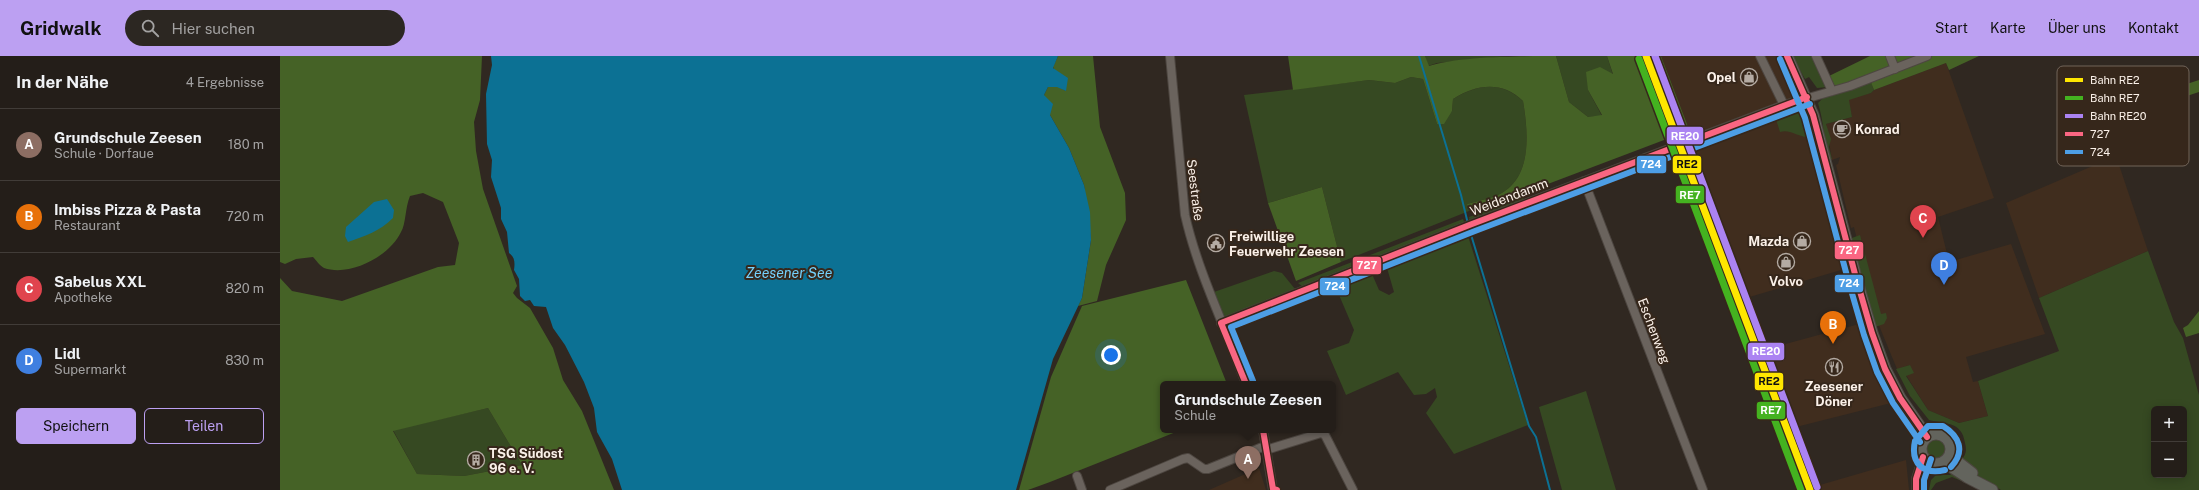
<!DOCTYPE html>
<html lang="de">
<head>
<meta charset="utf-8">
<style>
  body { margin:0; font-family:"Public Sans",sans-serif; background:#2c2722; color:#f1f3f6 }
  .controls { position:absolute; right:12px; bottom:12px; display:grid; overflow:hidden; border-radius:6px; box-shadow:0 2px 10px #0003 }
  .controls button { width:36px; height:36px; display:grid; place-items:center; padding:0; border:0; border-bottom:1px solid #413c38; background:#241e19; color:#f1f3f6; font:20px sans-serif }
  .you { position:absolute; left:831px; top:299px; width:14px; height:14px; margin:-10px; border:3px solid #fff; border-radius:50%; background:#1a73e8; box-shadow:0 0 0 6px #1a73e833 }
  .badge { display:grid; place-items:center; width:26px; height:26px; border-radius:50%; background:#bca0f2; color:#fff; font-size:13px; font-weight:700 }
  .pin { position:absolute; translate:-50% -33px; filter:drop-shadow(0 1px 2px #0008) }
  .pin::after { content:''; position:absolute; top:21px; width:14px; height:12px; background:inherit; clip-path:polygon(0 0,100% 0,50% 100%) }
  .popup { position:absolute; left:880px; top:325px; width:176px; height:52px; box-sizing:border-box; display:grid; place-content:center; border-radius:6px; background:#241e19; filter:drop-shadow(0 1px 3px #0005); font-size:13px; white-space:nowrap; color:#a3a2a2 }
  .popup b { font-size:15px; color:#f1f3f6 }
  .popup::after { content:''; position:absolute; left:50%; top:100%; margin-left:-8px; border:8px solid transparent; border-top-color:#241e19 }
  .list { margin:0; padding:0; list-style:none }
  h2 { display:flex; justify-content:space-between; align-items:center; height:52px; margin:0; padding:0 16px; font-size:17px }
  h2 small { font-size:13px; font-weight:400; color:#a3a2a2 }
  .list li { display:grid; grid-template-columns:26px 1fr auto; gap:12px; align-items:center; box-sizing:border-box; height:72px; padding:0 16px; border-top:1px solid #413c38 }
  .list b { display:block; font-size:15px; white-space:nowrap }
  .list p { margin:0; font-size:13px; white-space:nowrap; color:#a3a2a2 }
  .list em { font-size:13px; font-style:normal; color:#a3a2a2 }
  .actions { display:flex; gap:8px; padding:12px 16px }
  .actions a { flex:1; padding:9px 0; border:1px solid #bca0f2; border-radius:6px; text-align:center; font-size:14px; color:#bca0f2 }
  .actions .main { background:#bca0f2; color:#111 }
  .icon { flex:none; width:22px; height:22px; fill:none; stroke:currentColor; stroke-width:2; stroke-linecap:round; stroke-linejoin:round }
  .map { position:relative; flex:none; width:1919px; height:434px; overflow:hidden }
  header { display:flex; align-items:center; gap:24px; box-sizing:border-box; height:56px; padding:0 20px; background:#bca0f2; color:#111 }
  header strong { font-size:19px }
  nav { display:flex; gap:22px; margin-inline-start:auto; font-size:14px }
  .search { width:280px; height:36px; background:#2c2722; display:flex; align-items:center; gap:10px; box-sizing:border-box; padding:0 14px; border-radius:22px; color:#a3a2a2; font-size:15px }
  main { display:flex }
  aside { flex:1; background:#241e19 }
  .map>svg:first-child { display:block }
</style>
</head>
<body>
<header>
<strong>Gridwalk</strong>
<div class="search"><svg class="icon" aria-label="search" viewBox="0 0 24 24"><circle cx="10" cy="10" r="6"/><path d="M15 15l6 6"/></svg>Hier suchen</div>
<nav><a>Start</a><a>Karte</a><a>Über uns</a><a>Kontakt</a></nav>
</header>
<main>
<aside>
<h2>In der Nähe<small>4 Ergebnisse</small></h2>
<ul class="list">
<li><span class="badge" style="background:#8d6e63">A</span><div><b>Grundschule Zeesen</b><p>Schule · Dorfaue</p></div><em>180 m</em></li>
<li><span class="badge" style="background:#e8710a">B</span><div><b>Imbiss Pizza &amp; Pasta</b><p>Restaurant</p></div><em>720 m</em></li>
<li><span class="badge" style="background:#e0444e">C</span><div><b>Sabelus XXL</b><p>Apotheke</p></div><em>820 m</em></li>
<li><span class="badge" style="background:#3f7fe0">D</span><div><b>Lidl</b><p>Supermarkt</p></div><em>830 m</em></li>
</ul>
<div class="actions"><a class="main">Speichern</a><a>Teilen</a></div>
</aside>
<div class="map">
<svg width="1919" height="434" viewBox="0 0 1919 434">
  <rect width="100%" height="100%" fill="#302821"/>
  <path fill="#402d1e" d="M1362,0H1374L1406,88L1413,85L1381,0H1503L1526,52L1560,178L1568,212L1466,242L1487,293L1583,267L1592,299L1615,346L1516,371L1540,429L1626,404L1629,434H1527L1405,118Z
    M1666,7L1714,142L1658,161L1669,206L1731,188L1765,278L1686,301L1693,326L1698,325L1708,360L1679,367L1648,354L1626,319L1630,309L1617,313L1598,267L1574,171L1571,172L1556,109L1558,108L1560,101L1552,104L1546,68L1572,61L1568,43L1591,37L1594,34Z
    M1836,100L1868,195L1759,242L1726,147Z
    M979,412L986,434H929Z"/>
  <path fill="#364922" fill-rule="evenodd" d="M1145,0H1229L1157,7L1148,10Z
    M1276,0H1327L1333,19L1308,34L1322,60L1308,61L1289,46Z
    M1512,0H1533L1547,31L1537,32L1529,21L1525,23Z
    M1131,21L1143,23L1157,68L1172,55L1173,43C1198,28 1221,25 1243,45C1248,75 1253,121 1220,138C1210,143 1197,145 1187,148L1189,155L1061,206L1042,131L988,147L964,39L1089,24L1115,27Z
    M1591,26L1594,34L1591,37L1569,44L1572,61L1546,68L1551,83L1549,91L1552,103L1548,105C1544,85 1544,66 1538,47L1543,42Z
    M1521,47L1526,52L1535,81C1521,84 1511,72 1500,76L1494,57Z
    M1243,140L1244,144L1190,166L1189,161Z
    M1183,163L1185,168L1023,231L1018,227Z
    M1580,179L1601,258L1606,257L1607,262L1604,268L1595,271L1569,183Z
    M1188,180L1248,369L1174,398L1146,357L1157,341L1155,332L1146,338L1134,339L1118,316L1066,339L1047,295L1069,287L1074,274L1056,232L1092,218L1099,234L1109,239L1114,236L1107,212Z
    M1868,195L1894,266L1903,282L1919,339V434H1721L1697,419L1681,404C1686,399 1687,395 1685,387C1682,365 1665,368 1649,364L1630,340L1616,313L1630,309L1634,317L1626,320L1648,354L1679,367L1708,360L1698,325L1779,295L1759,242ZM1874,353H1904V419H1874Z
    M994,215L1002,217L1015,233L944,261L934,236Z
    M1306,335L1336,434H1282L1259,351Z
    M208,352L242,409L184,420L137,418L113,374Z
    M1670,372C1681,379 1685,390 1678,401L1675,388L1668,378Z
    M1647 393a10 10 0 1 1 20 0a10 10 0 1 1-20 0Z
    M1673,416L1703,434L1672,421L1656,427L1651,434H1649L1651,424L1656,419H1670Z"/>
  <path fill="#456226" fill-rule="evenodd" d="M0,0H202L200,44L194,66L196,95L203,133L237,230L233,237L237,242L250,252L273,292L283,324L302,355L334,434H0V222L12,235L62,245L158,211L175,209L179,187L163,146L143,137L130,140C125,152 126,168 121,176C110,200 70,221 44,212C40,210 36,204 33,201L16,203L5,208L0,206ZM208,352L242,409L184,420L137,418L113,375Z
    M778,0H813L820,71L845,137L846,164L826,209L817,245L798,250L802,242L811,184L804,129L789,92L770,59L764,39L768,31L777,30L786,35L773,11Z
    M1008,0H1145L1149,10C1179,0 1242,0 1276,0L1289,46L1308,61L1322,59L1308,34L1306,16L1320,11L1333,18L1327,0H1362L1392,81L1252,134L1241,136L1189,155L1187,148C1197,145 1210,143 1220,138C1253,121 1248,75 1243,45C1222,25 1197,28 1173,43L1172,55L1164,68H1157L1143,23L1131,21L1115,27L1089,24L1013,34Z
    M1374,0H1381L1410,76L1403,78Z
    M1590,0H1699L1669,14L1666,7L1594,34L1588,19L1555,32L1549,20Z
    M1919,24V36L1849,59L1846,50L1849,47Z
    M1042,131L1061,206L1016,225L988,147Z
    M906,224L947,328H883V374H901L770,426L748,434H739L771,321L802,250Z
    M1919,255V277L1906,281L1903,272L1908,269Z"/>
  <path fill="#0c7194" d="M211,0H778L773,12L788,22L786,35L777,31H768L764,39L773,48L770,59L789,92L804,129L810,156L811,184L802,242L773,303L736,434H342L332,403L317,376L314,352L304,326L285,289L273,272L266,251L254,250L250,244L245,245L240,240L239,223L234,214C235,207 235,201 229,197L227,176L221,163V152L211,121L212,104L207,88L206,38L212,9Z
    M107,143L114,154L113,162C100,175 85,180 68,186L65,180L66,171L94,146Z"/>
  <g fill="none" stroke-linecap="round" stroke-linejoin="round">
    <path stroke="#0c7194" stroke-width="2" d="M1139,0L1181,139L1188,168
      M1189,172L1249,370L1256,381L1270,434"/>
    <g stroke="#4d4640" stroke-width="10">
      <path id="minor" d="M890,0L905,159C918,217 946,272 966,328
        M1480,0L1504,49
        M1536,0L1552,35
        M1610,0L1615,13
        M1304,125L1423,434
        M941,267L1192,168L1504,49L1570,30L1647,0
        M983,374L993,434
        M986,394L1041,377L1045,379L1073,434
        M797,420L802,434
        M1640,427L1650,406
        M830,434L903,403L908,402L924,413H928L985,390
        M1636,434V423L1643,401"/>
    </g>
    <g stroke="#4d4640" stroke-width="13">
      <path id="major" d="M1507,0L1533,59L1575,218L1592,277L1605,313L1620,342L1647,381
        M1641 393a15 15 0 1 1 30 0a15 15 0 1 1-30 0Z
        M1670,400L1692,417
        M1664,406L1687,421L1712,434"/>
    </g>
    <use href="#minor" stroke="#6a635d" stroke-width="8"/>
    <use href="#major" stroke="#63645d" stroke-width="11"/>
    <g stroke="#36271b" stroke-width="9">
      <path id="bus-1" d="M1507,0L1533,59L1575,218L1592,277L1605,313L1620,342L1647,381
        M941,267L1192,168L1527,41
        M941,267L966,328
        M983,374L993,433L997,434
        M1636,434V423L1643,401"/>
    </g>
    <g stroke="#36271b" stroke-width="9">
      <path id="bus-2" d="M1500,3L1525,62L1567,220L1584,279L1597,316L1613,347L1640,386
        M973,325L951,271L1195,175L1530,48
        M1665,414C1644,419 1630,408 1635,385L1648,370H1663C1679,380 1686,395 1671,411
        M1644,434V424L1651,403"/>
    </g>
    <use href="#bus-1" stroke="#fa6682" stroke-width="6"/>
    <use href="#bus-2" stroke="#4d9ee5" stroke-width="6"/>
    <g stroke="#36271b" stroke-width="10">
      <path id="rail-1" d="M1366,0L1530,434"/>
    </g>
    <g stroke="#36271b" stroke-width="10">
      <path id="rail-2" d="M1359,3L1521,434"/>
    </g>
    <g stroke="#36271b" stroke-width="10">
      <path id="rail-3" d="M1375,0L1537,431"/>
    </g>
    <use href="#rail-1" stroke="#ffe600" stroke-width="7"/>
    <use href="#rail-2" stroke="#44b220" stroke-width="7"/>
    <use href="#rail-3" stroke="#ab83f2" stroke-width="7"/>
  </g>
  <defs>
    <g id="shop-ring" transform="scale(0.9)"><circle r="9.5" fill="#36271b" stroke="#b4aba3" stroke-width="1.5"/><path d="M-5-2.5h2.3a2.7 3.5 0 0 1 5.4 0H5L5.5 6h-11ZM-1.5-2.5h3a1.5 2.3 0 0 0-3 0Z" fill="#b4aba3"/></g>
    <g id="cafe-ring" transform="scale(0.9)"><circle r="9.5" fill="#36271b" stroke="#b4aba3" stroke-width="1.5"/><path d="M-5.5-4.5H6V0H3Q3 3.5 0 3.5H-2.5Q-5.5 3.5-5.5 0ZM3-3.2v2h1.7v-2ZM-6 4.5H4V6H-6Z" fill="#b4aba3"/></g>
    <g id="civic-ring" transform="scale(0.9)"><circle r="9.5" fill="#36271b" stroke="#b4aba3" stroke-width="1.5"/><path d="M-.6-6.5H3V-4.5H.6V-3L4-1V1h2V6H-6V1h2V-1L-.6-3ZM-1.2 2.5V6h2.4V2.5Z" fill="#b4aba3"/></g>
    <g id="restaurant-ring" transform="scale(0.9)"><circle r="9.5" fill="#36271b" stroke="#b4aba3" stroke-width="1.5"/><path d="M-5-6h1v4h1v-4h1v4h1v-4h1v5L-1.5 .5V6h-2V.5L-5-1ZM5-6V6H3V1.5H1.5Q1.5-4 5-6Z" fill="#b4aba3"/></g>
    <g id="building-ring" transform="scale(0.9)"><circle r="9.5" fill="#36271b" stroke="#b4aba3" stroke-width="1.5"/><path d="M-4-6H4V6H1V3H-1V6H-4ZM-2.5-4.3h1.7v1.8h-1.7ZM.8-4.3h1.7v1.8H.8ZM-2.5-1h1.7V.8h-1.7ZM.8-1h1.7V.8H.8Z" fill="#b4aba3"/></g>
  </defs>
  <g fill-rule="evenodd">
    <use href="#shop-ring" x="1469" y="21"/>
    <use href="#cafe-ring" x="1562" y="73"/>
    <use href="#shop-ring" x="1522" y="185"/>
    <use href="#civic-ring" x="936" y="187"/>
    <use href="#shop-ring" x="1506" y="206"/>
    <use href="#restaurant-ring" x="1554" y="311"/>
    <use href="#building-ring" x="196" y="404"/>
  </g>
  <g text-anchor="middle" dominant-baseline="central" stroke-width="4" stroke-linejoin="round" paint-order="stroke">
    <g font-size="13" font-weight="bold" fill="#fbf1e9" stroke="#36271b" text-anchor="start">
      <text x="1456" y="21" text-anchor="end">Opel</text>
      <text x="1575" y="73">Konrad</text>
      <text x="949" y="180">Freiwillige<tspan x="949" dy="15">Feuerwehr Zeesen</tspan></text>
      <text x="1509" y="185" text-anchor="end">Mazda</text>
      <text x="1506" y="225" text-anchor="middle">Volvo</text>
      <text x="1554" y="330" text-anchor="middle">Zeesener<tspan x="1554" dy="15">Döner</tspan></text>
      <text x="209" y="397">TSG Südost<tspan x="209" dy="15">96 e. V.</tspan></text>
    </g>
    <g font-size="13" fill="#fbf1e9" stroke="#36271b">
      <text transform="translate(915 134) rotate(83)">Seestraße</text>
      <text transform="translate(1229 141) rotate(-21)">Weidendamm</text>
      <text transform="translate(1374 275) rotate(69)">Eschenweg</text>
    </g>
    <g font-size="14" font-style="italic" fill="#74d2fd" stroke="#36271b">
      <text x="509" y="217">Zeesener See</text>
    </g>
  </g>
  <rect x="1777" y="10" width="132" height="100" rx="6" fill="#36271b" stroke="#716459" stroke-width="1"/>
  <rect x="1785" y="22" width="18" height="4" fill="#ffe600"/>
  <rect x="1785" y="40" width="18" height="4" fill="#44b220"/>
  <rect x="1785" y="58" width="18" height="4" fill="#ab83f2"/>
  <rect x="1785" y="76" width="18" height="4" fill="#fa6682"/>
  <rect x="1785" y="94" width="18" height="4" fill="#4d9ee5"/>
  <g font-size="11" fill="#fbf1e9">
    <text x="1810" y="28">Bahn RE2</text>
    <text x="1810" y="46">Bahn RE7</text>
    <text x="1810" y="64">Bahn RE20</text>
    <text x="1810" y="82">727</text>
    <text x="1810" y="100">724</text>
  </g>
  <g stroke="#36271b" stroke-width="1.5">
    <rect x="1386" y="70" width="38" height="19" rx="4" fill="#ab83f2"/>
    <rect x="1356" y="99" width="31" height="19" rx="4" fill="#4d9ee5"/>
    <rect x="1392" y="99" width="30" height="19" rx="4" fill="#ffe600"/>
    <rect x="1395" y="129" width="30" height="19" rx="4" fill="#44b220"/>
    <rect x="1554" y="185" width="30" height="19" rx="4" fill="#fa6682"/>
    <rect x="1072" y="200" width="30" height="19" rx="4" fill="#fa6682"/>
    <rect x="1554" y="218" width="30" height="19" rx="4" fill="#4d9ee5"/>
    <rect x="1039" y="221" width="31" height="19" rx="4" fill="#4d9ee5"/>
    <rect x="1467" y="286" width="38" height="19" rx="4" fill="#ab83f2"/>
    <rect x="1474" y="316" width="30" height="19" rx="4" fill="#ffe600"/>
    <rect x="1476" y="345" width="30" height="19" rx="4" fill="#44b220"/>
  </g>
  <g font-size="11" text-anchor="middle" font-weight="bold" fill="#fff">
    <text x="1405" y="84">RE20</text>
    <text x="1371" y="112">724</text>
    <text x="1410" y="143">RE7</text>
    <text x="1569" y="198">727</text>
    <text x="1087" y="213">727</text>
    <text x="1569" y="231">724</text>
    <text x="1055" y="234">724</text>
    <text x="1486" y="299">RE20</text>
    <text x="1491" y="358">RE7</text>
  </g>
  <g font-size="11" text-anchor="middle" font-weight="bold" fill="#111">
    <text x="1407" y="112">RE2</text>
    <text x="1489" y="329">RE2</text>
  </g>
</svg>
<div class="controls">
<button>+</button>
<button>−</button>
</div>
<div class="you"></div>
<div class="pin badge" style="left:968px;top:423px;background:#8d6e63">A</div>
<div class="popup"><b>Grundschule Zeesen</b>Schule</div>
<div class="pin badge" style="left:1553px;top:288px;background:#e8710a">B</div>
<div class="pin badge" style="left:1643px;top:182px;background:#e0444e">C</div>
<div class="pin badge" style="left:1664px;top:229px;background:#3f7fe0">D</div>
</div>
</main>
</body>
</html>
